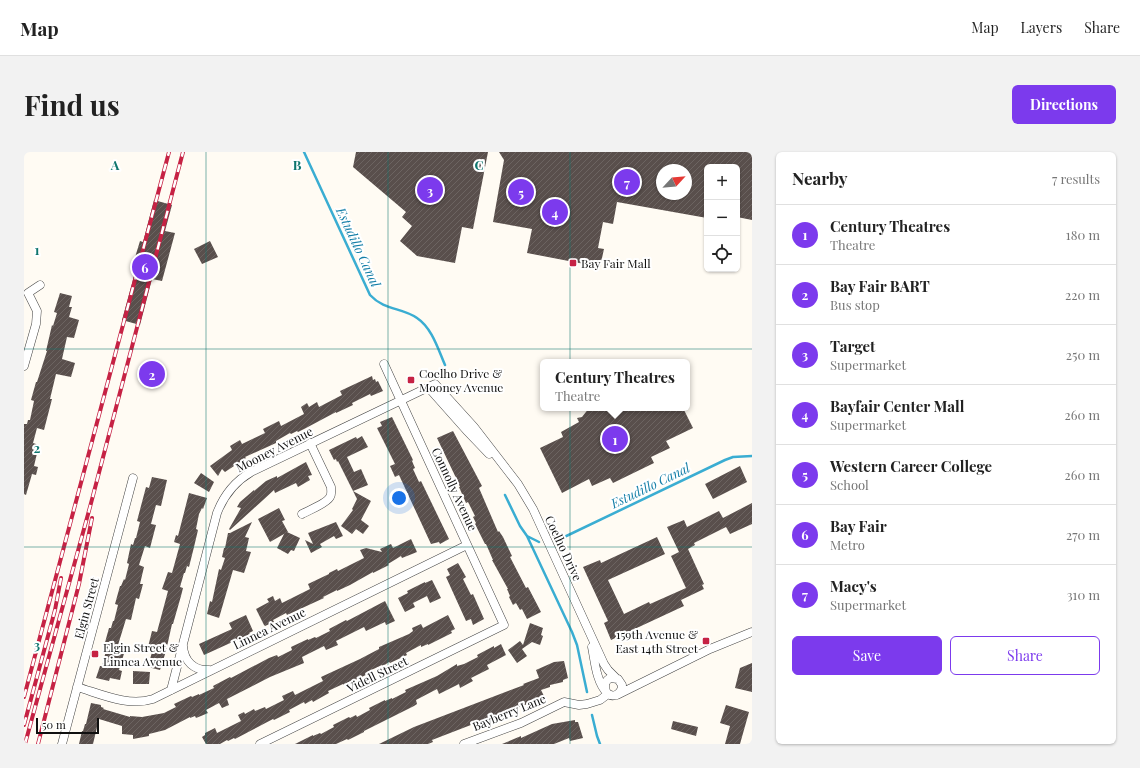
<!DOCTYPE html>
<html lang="en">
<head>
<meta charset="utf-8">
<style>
  body { margin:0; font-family:"Playfair Display",serif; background:#f2f2f2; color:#222 }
  .controls { position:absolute; right:12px; top:12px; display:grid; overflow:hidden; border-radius:6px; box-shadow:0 1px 3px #0004 }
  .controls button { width:36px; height:36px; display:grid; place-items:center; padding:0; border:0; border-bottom:1px solid #e0e0e0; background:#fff; color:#222; font:20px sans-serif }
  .compass { position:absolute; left:632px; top:12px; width:36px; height:36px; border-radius:50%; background:#fff; box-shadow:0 1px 3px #0004; rotate:64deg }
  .scale { position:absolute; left:12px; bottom:10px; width:63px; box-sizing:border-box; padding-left:4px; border:2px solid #101010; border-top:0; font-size:11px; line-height:14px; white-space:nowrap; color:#101010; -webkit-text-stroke:3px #fff; paint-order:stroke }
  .you { position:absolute; left:375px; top:346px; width:14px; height:14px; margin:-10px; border:3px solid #fff; border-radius:50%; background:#1a73e8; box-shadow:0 0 0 6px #1a73e833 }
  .badge { display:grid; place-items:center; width:26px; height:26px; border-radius:50%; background:#7c3aed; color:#fff; font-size:13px; font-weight:700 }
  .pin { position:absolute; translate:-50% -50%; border:2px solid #fff; box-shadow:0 1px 4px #0006 }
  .popup { position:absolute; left:516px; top:207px; width:150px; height:52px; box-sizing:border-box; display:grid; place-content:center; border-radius:6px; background:#fff; filter:drop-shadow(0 1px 3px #0005); font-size:13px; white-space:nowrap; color:#767676 }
  .popup b { font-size:15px; color:#222 }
  .popup::after { content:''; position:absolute; left:50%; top:100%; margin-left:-8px; border:8px solid transparent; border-top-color:#fff }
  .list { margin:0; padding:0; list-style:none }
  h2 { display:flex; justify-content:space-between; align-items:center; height:52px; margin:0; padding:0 16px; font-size:17px }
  h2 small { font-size:13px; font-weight:400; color:#767676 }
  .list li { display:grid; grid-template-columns:26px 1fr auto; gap:12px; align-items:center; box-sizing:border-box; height:60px; padding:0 16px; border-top:1px solid #e0e0e0 }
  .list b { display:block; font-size:15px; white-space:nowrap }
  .list p { margin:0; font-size:13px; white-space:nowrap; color:#767676 }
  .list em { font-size:13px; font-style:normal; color:#767676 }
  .actions { display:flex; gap:8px; padding:12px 16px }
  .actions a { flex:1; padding:9px 0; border:1px solid #7c3aed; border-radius:6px; text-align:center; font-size:14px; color:#7c3aed }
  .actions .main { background:#7c3aed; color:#fff }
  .icon { flex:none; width:22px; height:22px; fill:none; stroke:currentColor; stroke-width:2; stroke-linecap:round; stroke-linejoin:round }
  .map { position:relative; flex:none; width:728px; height:592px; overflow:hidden; border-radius:6px }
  header { display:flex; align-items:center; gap:24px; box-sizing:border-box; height:56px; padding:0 20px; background:#fff; border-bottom:1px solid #e0e0e0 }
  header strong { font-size:19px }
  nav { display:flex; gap:22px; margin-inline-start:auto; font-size:14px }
  .intro { display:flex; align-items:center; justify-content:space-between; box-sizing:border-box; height:96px; padding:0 24px }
  h1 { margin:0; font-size:28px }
  .button { padding:10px 18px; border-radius:6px; background:#7c3aed; color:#fff; font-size:14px; font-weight:700 }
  main { display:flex; gap:24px; padding:0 24px }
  aside { flex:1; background:#fff; border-radius:6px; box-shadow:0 1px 3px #0004 }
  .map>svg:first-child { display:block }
</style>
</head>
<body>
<header>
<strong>Map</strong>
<nav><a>Map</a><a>Layers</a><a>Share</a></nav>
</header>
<div class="intro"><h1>Find us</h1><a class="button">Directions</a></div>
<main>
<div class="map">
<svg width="728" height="592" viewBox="0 0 728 592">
  <defs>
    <pattern id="building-hatch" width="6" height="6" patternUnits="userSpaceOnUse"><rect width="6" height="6" fill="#594f4c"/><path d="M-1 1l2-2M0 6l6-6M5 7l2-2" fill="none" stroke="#6c6461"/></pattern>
  </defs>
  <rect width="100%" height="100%" fill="#fffbf3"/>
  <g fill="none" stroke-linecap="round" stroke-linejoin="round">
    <path stroke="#3aadd2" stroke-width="2.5" d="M280,0L346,143C361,159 377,155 393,166C408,176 414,197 421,213
      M481,343L496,374L503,384L548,480L553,493L563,540
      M503,384L515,390
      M534,388L701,308L709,305L728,304
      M568,563L573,584L576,592"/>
  </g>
  <path fill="url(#building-hatch)" fill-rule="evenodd" d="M332,0H464L449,77L438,75L431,111L393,104L376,89L388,74L378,65L382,60L329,15Z
    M475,0H728V68L713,65V15H683V66L593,50L589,72L579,70L574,96L580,97L576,115L503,101L508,77L469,70L480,8ZM638,18H662V42H638Z
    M130,48L148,53L141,79L151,81L138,129L128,127L116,173L98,168L113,113L109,112L116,89L119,90Z
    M186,89L194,105L178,112L170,97Z
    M36,141L48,144L45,155H48L45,165L55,168L50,186L43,185L38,207L51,211L47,225L32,222L26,247H28L20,278L13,276L9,291L15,293L10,314L14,315L12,323L8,322L2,343L0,342V272H3L4,268H6L10,249L7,248L12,230H13L23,199H22L28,173L29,174L33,161L30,160Z
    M348,224L349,228L351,227L352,230L354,229L359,239L347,244L346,242L328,251L329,253L312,261V260L282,276L274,280L273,279L267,282L266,281L252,289V291L221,305L222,306L201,320L198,317L194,324L186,314L208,298L206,294L216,288L218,292L241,281L239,277L255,269L257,274L280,262L277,255L283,251L285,255L293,250L295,255L318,243L316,239Z
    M565,256H659L669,276L642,289L646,296L627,305L630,311L589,331L586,326L568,334L565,327L538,341L516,296L539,285L537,280L555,270L553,266L558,265Z
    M368,265L389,308L388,309L391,316L389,317L395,330L397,329L425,387L416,392L415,390L407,392L375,323L371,325L366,314L371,312L353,276L358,274L356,270Z
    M429,279L458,334L455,336L474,380L475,379L479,385L488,404L486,405L502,436L504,435L517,460L503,467L498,457L496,458L492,451L489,453L485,445L486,444L483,437H484L468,408H469L462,392H461L451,372L452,371L449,365L451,364L444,350L442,351L435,335H436L433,328L413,286Z
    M338,284L344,295L323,305L330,320L337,317L344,333L329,339L314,309L313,310L312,307L310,308L305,298L332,285L333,287Z
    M282,310L288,323L284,324L286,328L274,335L272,331L251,341L250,338L206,378L205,377L217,356L213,355L216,350L230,338V339L242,329L253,324V326Z
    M716,314L723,330L689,347L681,332Z
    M177,321L190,330L185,340L170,331Z
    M128,325L143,328L137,354L132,353L127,372L132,373L126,396L121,394L115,413L120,415L116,432H119L115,447L112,446L107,468L102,467L94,493L102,495L95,518L98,519L96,528L86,526L85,529L72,526L76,514H78L83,495L80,494L85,476H87L89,469H90L94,453L91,452L96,434H97L100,427L101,428L105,412L103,411L107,392L109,393L111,386H112L116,370L113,369L122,335L125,336Z
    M329,339L347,349L337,368L345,374L339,382L332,377L328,382L317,374L329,358L328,357L333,347Z
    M165,341L183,346L179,357L178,356L175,362L172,377L174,378L170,395L165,415L163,414L161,421H160L156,435L159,436L157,444L149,472H148L142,499L136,518L124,515L129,496L124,495L128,479L133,480L144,439L138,437L144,420L148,421L156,392L150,390L152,383L154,384Z
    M728,351V372L706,382L702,375L670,391L671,393L664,397L680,432L678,433L680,437L657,448L660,454L587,488L580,471L584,469L559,415L576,408L577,411L633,385L641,402L584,428L600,462L625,450L626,452L662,436L647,404L655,400L643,375L660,368L663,375L695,359L699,366Z
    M255,356L261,368L258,369L264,380H263L276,386L270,399L267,398L264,402L253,396L260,382L246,390L234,367Z
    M228,370L221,385L225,386L222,399L227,400L220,421L209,418L195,466L183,462L186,449L188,450L195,417L197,418L201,406L198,405L200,396H201L204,381H206Z
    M312,370L319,384L312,387L310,384L296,392L298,395L287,401L281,388L289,392L284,381Z
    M387,387L393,400L378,406L377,404L364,412L365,413L349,421V420L326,433L313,439V438L299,445L300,446L263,463L262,461L249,468L250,470L241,474L240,473L232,457L245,450L243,447L249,444L251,449L256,446L258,451L286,437L284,432L305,422V421L313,417L314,419L340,406L336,398L342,396L358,400L356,397L367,392L369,396Z
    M434,411L442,425L439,427L447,443L449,442L460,467L449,473L447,467L442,469L422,425L426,423L423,417Z
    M408,428L417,446L406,451L403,444L389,451L391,455L381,460L374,446L384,441L383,439L401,430V431Z
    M361,449L371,469L362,473L361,470L342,479L340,475L312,489L314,493L302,498L300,494L278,505L280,511L246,525L203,547L205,553L198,556L195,551L182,558L184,561L177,564L172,566L171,564L166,566V565L141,578L125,582V584L109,587V583L98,582V574L75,567L69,592H55L58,579H59L61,572H62L67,551L77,553V555L80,556L79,557L106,565V564L118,565L140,561L152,555L150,552L167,544L168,545L175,542V543L190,536L189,534L206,525L207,526L245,506L253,503L254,505L268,498L267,495L284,487V488L291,485L292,486L306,479L305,477L322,468L323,469Z
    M222,463L229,479L225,481L226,482L180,503L175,492L208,477L205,471Z
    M424,463L431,477L427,479L428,481L404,493V492L397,495V493L382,501L383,503L366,511L365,510L359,514L358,513L343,520L344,522L327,530V529L320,533L319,532L304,539L305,541L289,550L288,548L281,552L280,550L265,558L266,560L250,568L249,567L211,587L210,586L204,589L203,588L196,592H182L178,585L181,583V581L191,576L193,581L217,569L214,563L220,560L221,562L230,557L231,559L241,555L242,557L260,548L258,544L269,539L271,543L299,529L297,525L336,507L355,497V495L385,482L389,479L388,476L397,472L399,476Z
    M506,471L519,476L517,483L519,484L516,493L508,490L498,497L503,504L493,511L484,498L496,489L499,493Z
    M477,492L482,503L463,513L465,517L447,526L449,529L436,536L435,532L415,542L413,537L392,548L393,552L390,554L340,579V580L324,588L323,587L312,592H271L289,583V584L296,581L297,582L310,575L309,573L325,565L326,566L332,563L333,565L346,558L345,556L361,548V549L368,546V547L382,540L381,538L413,524L433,512V514L440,512L454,505L453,503L470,494V496Z
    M540,509L544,526L539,528V530L526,533V535L517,538L520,544L513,546L514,548L475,563V564L468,568L467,567L452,571L408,588L409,590L404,592H355L390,575L500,533L499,532L515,526L512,518L530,510Z
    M728,511V540L711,536L716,516Z
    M109,519L126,520L125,532H109Z
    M702,553L725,560L716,592H701L706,574L696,571Z
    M551,568V570H554L559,586L546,589L545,586L530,592H478L497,584V586L528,572Z
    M649,569L674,575L672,584L647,577Z"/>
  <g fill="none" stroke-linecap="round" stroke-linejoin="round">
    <g stroke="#434343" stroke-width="9">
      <path id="street" d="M0,214L12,172L13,159L4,141L16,133
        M404,235L444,280L465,302
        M278,362C285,358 302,352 306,345C308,342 307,339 307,335L286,291
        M159,494C160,509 170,519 185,518
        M568,495C571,510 572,529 583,541C590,547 598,541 598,533L594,527L586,526C581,529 580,533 582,539
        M53,535C77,542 104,555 129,547L443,393
        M147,538L193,361C200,343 210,330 227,320L411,232L450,275L494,332L509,357L580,512L584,518L592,526
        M593,543L686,497L728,480
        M38,592L109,326
        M236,592L480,473L360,212
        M440,592L497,571L540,550L555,553L563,552L576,548L584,542"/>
    </g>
    <use href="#street" stroke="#fff" stroke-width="8"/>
    <g stroke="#c62244" stroke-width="4">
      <path id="rail" d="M0,545L145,0
        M0,573L31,458L37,426
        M1,592L66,355L159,0
        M14,592L55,432L68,366"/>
    </g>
    <use href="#rail" stroke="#fff" stroke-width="2.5" stroke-dasharray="8" stroke-linecap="butt"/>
  </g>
  <path fill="none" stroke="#0f766e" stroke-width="1" stroke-opacity="0.55" d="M182,0V592M364,0V592M546,0V592M0,197H728M0,395H728"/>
  <g fill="#c62244" stroke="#fff" stroke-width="1.5">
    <rect x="545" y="107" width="8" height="8" rx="2"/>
    <rect x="383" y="224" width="8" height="8" rx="2"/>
    <rect x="678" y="485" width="8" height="8" rx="2"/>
    <rect x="67" y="498" width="8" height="8" rx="2"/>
  </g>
  <g text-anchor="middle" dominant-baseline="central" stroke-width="4" stroke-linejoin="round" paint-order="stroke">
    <g font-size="12" fill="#101010" stroke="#fff" text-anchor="start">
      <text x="557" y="111">Bay Fair Mall</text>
      <text x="395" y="221">Coelho Drive &amp;<tspan x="395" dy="14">Mooney Avenue</tspan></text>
      <text x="674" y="482" text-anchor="end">159th Avenue &amp;<tspan x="674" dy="14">East 14th Street</tspan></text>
      <text x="79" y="495">Elgin Street &amp;<tspan x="79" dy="14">Linnea Avenue</tspan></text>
    </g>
    <g font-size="12" fill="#101010" stroke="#fff">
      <text transform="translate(250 297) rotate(-27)">Mooney Avenue</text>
      <text transform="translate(431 337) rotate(65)">Connolly Avenue</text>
      <text transform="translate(540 396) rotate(65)">Coelho Drive</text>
      <text transform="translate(62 456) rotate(-75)">Elgin Street</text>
      <text transform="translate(245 476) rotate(-26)">Linnea Avenue</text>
      <text transform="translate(353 522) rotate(-26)">Videll Street</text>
      <text transform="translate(485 560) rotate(-22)">Bayberry Lane</text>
    </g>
    <g font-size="13" font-style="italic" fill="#147ea7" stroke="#fff">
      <text transform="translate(335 95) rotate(65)">Estudillo Canal</text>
      <text transform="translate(626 333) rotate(-26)">Estudillo Canal</text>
    </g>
  </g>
  <g font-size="13" text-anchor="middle" font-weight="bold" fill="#0f766e" stroke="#fff" stroke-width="4" stroke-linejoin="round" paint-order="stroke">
    <text x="91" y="18">A</text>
    <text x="273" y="18">B</text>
    <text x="455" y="18">C</text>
    <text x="13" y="103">1</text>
    <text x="13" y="301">2</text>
    <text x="13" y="498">3</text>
  </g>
</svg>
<div class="controls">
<button>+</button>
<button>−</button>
<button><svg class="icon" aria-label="locate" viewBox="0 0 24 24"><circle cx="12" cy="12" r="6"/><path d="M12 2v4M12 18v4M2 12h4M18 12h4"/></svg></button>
</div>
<svg class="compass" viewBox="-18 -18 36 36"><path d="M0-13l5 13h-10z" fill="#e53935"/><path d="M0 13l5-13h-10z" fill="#767676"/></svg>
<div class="scale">50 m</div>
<div class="you"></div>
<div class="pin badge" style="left:591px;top:287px">1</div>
<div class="popup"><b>Century Theatres</b>Theatre</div>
<div class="pin badge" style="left:128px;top:222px">2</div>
<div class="pin badge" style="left:406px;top:38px">3</div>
<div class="pin badge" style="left:531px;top:60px">4</div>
<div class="pin badge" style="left:497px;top:40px">5</div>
<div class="pin badge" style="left:121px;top:115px">6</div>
<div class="pin badge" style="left:603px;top:30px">7</div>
</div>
<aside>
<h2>Nearby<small>7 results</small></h2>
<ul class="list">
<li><span class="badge">1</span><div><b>Century Theatres</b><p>Theatre</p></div><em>180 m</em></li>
<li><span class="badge">2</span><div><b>Bay Fair BART</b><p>Bus stop</p></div><em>220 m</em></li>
<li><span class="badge">3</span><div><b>Target</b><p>Supermarket</p></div><em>250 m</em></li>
<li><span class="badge">4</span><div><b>Bayfair Center Mall</b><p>Supermarket</p></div><em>260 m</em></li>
<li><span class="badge">5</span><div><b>Western Career College</b><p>School</p></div><em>260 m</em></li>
<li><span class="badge">6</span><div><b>Bay Fair</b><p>Metro</p></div><em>270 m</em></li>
<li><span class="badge">7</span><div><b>Macy's</b><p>Supermarket</p></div><em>310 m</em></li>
</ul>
<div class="actions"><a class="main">Save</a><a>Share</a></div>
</aside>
</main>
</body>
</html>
